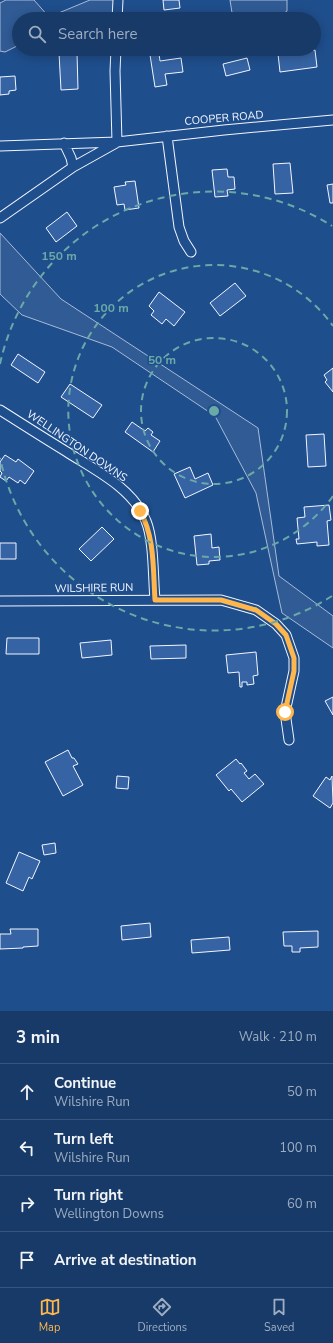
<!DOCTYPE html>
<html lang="en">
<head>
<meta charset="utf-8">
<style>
  body { margin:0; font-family:"Nunito Sans",sans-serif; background:#20416f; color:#f1f3f6 }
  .stop { position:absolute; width:12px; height:12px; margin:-9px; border:3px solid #ffb74d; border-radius:50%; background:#fff }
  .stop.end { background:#ffb74d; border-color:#fff; box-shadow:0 1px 4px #0008 }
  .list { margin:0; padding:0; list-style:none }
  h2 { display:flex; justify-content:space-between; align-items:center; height:52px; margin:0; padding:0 16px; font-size:17px }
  h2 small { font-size:13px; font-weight:400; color:#9eadc0 }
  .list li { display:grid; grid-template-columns:26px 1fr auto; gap:12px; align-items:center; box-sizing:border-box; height:56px; padding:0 16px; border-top:1px solid #36547d }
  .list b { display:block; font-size:15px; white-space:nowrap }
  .list p { margin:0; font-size:13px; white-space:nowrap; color:#9eadc0 }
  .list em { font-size:13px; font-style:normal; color:#9eadc0 }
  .icon { flex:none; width:22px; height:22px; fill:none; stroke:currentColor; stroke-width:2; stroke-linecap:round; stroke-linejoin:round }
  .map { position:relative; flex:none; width:333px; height:1011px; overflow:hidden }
  .search { position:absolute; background:#173a69; box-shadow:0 2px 10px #0003; left:12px; right:12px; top:12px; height:44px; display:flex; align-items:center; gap:10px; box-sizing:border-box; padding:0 14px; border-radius:22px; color:#9eadc0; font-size:15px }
  .sheet { height:276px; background:#173a69 }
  nav { display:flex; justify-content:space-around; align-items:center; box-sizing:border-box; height:56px; border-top:1px solid #36547d; background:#173a69; font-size:11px; color:#9eadc0 }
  nav a { display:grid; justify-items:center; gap:2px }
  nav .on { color:#ffb74d }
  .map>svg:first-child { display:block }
</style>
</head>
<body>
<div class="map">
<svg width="333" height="1011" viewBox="0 0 333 1011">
  <rect width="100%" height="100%" fill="#1f4e8c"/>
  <path fill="#305b95" stroke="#a8bbd7" d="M6,0H34L49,17L90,0H120L117,19H19V45L5,52L0,51V3Z
    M230,0H287V11L276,19H233Z
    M0,233L61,299L258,428L279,576L333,616V648L282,613L256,493L215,416L112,347L22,315L0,294Z"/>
  <path fill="#3563a3" stroke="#f2f6ff" d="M163,0H179L180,8L164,10Z
    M315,50L317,67L280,72L278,54Z
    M59,53H77L78,89L61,90Z
    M159,54L160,61L181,58L183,72L165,74L167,85L155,87L150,55Z
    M247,58L250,70L226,76L223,64Z
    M15,76L16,90L9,91V94L0,95V77Z
    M290,163L293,193L275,194L273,164Z
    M227,169L228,177H234L235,189L227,190L228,196L215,197L212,170Z
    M135,181L139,208L125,210L124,204L117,205L114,187L126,185L125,182Z
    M333,184V203H330L327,185Z
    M67,212L77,226L56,242L46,228Z
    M235,283L246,296L220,316L210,303Z
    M159,292L185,312L174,326L166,319L162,324L151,315L154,311L149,306Z
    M18,354L45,372L38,383L11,365Z
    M333,368V392L325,382L327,380L324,375Z
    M70,384L102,405L93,418L61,397Z
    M132,422L145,431L148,428L153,432L151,435L160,441L153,452L125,432Z
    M324,434L326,466L308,467L306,435Z
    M5,455L16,462L18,459L34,471L25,484L20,480L18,483L9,477L6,481L0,477L2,473L0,471V462Z
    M190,467L195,479L208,473L213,485L185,498L174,474Z
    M329,505L331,520L327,521L329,545L317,546V542L297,544L296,539H299L297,518L305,517L304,507Z
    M102,527L114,539L91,561L79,549Z
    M211,534L212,548L219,547L220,560L209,561V564L197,565L194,536Z
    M0,543H16V559H0Z
    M7,638H39V654H6Z
    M111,640L112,655L82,658L80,643Z
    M186,645V658L151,659L150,646Z
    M256,652L258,675L253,676L254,684L247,685V682H242V687H240L239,672L228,673L226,655Z
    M333,697V715L325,701Z
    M68,750L72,758H74L78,764L73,766L83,785L63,796L45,762Z
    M236,759L240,764L241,763L247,771L244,773L249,779L255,774L264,784L242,802L231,789L229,791L216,775Z
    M117,776L129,777L128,789L116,788Z
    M332,776L333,803L330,808L313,796L326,777L330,780Z
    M55,843L56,853L44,855L42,845Z
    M19,852L40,861L32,879L29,877L23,891L6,883Z
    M150,923L151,937L122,940L121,926Z
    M10,929H38V946L23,947V948L0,949V934H11Z
    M318,931V947L300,948V952H292V946H284L283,932Z
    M229,937L230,950L192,953L191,940Z"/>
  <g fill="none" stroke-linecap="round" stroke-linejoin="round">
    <g stroke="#f2f6ff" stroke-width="11">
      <path id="street" d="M117,19L118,0
        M116,49L115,71L117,142
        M167,136L179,227L184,241L191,252
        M64,143L71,158L73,167
        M0,146L117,142L224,130L333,120
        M0,218L73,167L116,143
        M0,410C22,424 44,438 67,452C95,470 133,488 146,521C154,540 153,578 155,600
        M0,601L221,600L256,610L276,624L286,635L294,658V671L285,712L289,740"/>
    </g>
    <use href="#street" stroke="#1f4e8c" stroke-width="9"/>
  </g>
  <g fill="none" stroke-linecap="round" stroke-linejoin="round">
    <path stroke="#ffb74d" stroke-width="5" d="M140,511C155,537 153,570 155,600H221L256,610L276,624L286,635L294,658V671L285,712"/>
  </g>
  <g fill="none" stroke="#6aa9a8" stroke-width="2" stroke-dasharray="7 5">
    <circle cx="214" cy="411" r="73"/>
    <path d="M333 496A146 146 0 1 1 333 326"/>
    <path d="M332 596A219 219 0 0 1 0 458M0 364A219 219 0 0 1 332 226"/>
  </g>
  <g text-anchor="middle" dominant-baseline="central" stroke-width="3" stroke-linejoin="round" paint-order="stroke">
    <g font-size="11" fill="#f2f6ff" stroke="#1f4e8c">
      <text transform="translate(224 118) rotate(-5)">COOPER ROAD</text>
      <text transform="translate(77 446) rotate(34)">WELLINGTON DOWNS</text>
      <text transform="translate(94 588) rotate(-1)">WILSHIRE RUN</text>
    </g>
  </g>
  <circle cx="214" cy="411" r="6" fill="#6aa9a8" stroke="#1f4e8c" stroke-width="2"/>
  <g font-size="12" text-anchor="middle" font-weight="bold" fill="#6aa9a8" stroke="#1f4e8c" stroke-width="3" stroke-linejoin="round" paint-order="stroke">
    <text x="59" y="260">150 m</text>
    <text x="111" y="312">100 m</text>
    <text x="162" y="364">50 m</text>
  </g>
</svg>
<div class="stop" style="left:285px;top:712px"></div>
<div class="stop end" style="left:140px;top:511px"></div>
<div class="search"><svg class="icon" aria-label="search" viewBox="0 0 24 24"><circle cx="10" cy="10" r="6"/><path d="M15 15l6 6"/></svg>Search here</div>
</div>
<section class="sheet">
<h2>3 min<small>Walk · 210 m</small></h2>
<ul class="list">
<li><svg class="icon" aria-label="ahead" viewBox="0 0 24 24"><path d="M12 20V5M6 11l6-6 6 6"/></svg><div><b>Continue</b><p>Wilshire Run</p></div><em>50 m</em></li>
<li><svg class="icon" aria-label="left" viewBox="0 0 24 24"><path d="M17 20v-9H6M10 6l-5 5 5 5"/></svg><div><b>Turn left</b><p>Wilshire Run</p></div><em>100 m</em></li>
<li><svg class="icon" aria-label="right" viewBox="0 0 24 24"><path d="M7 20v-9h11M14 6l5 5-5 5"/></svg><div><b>Turn right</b><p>Wellington Downs</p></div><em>60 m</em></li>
<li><svg class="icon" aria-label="arrive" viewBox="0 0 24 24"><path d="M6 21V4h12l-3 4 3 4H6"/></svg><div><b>Arrive at destination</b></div></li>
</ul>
</section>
<nav>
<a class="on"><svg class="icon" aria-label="map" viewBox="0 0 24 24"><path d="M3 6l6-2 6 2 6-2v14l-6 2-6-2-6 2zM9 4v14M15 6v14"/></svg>Map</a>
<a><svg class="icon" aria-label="directions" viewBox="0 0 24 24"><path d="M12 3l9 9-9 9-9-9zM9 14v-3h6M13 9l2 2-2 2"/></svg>Directions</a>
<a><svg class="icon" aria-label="saved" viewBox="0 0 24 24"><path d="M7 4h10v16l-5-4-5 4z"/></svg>Saved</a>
</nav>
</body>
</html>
